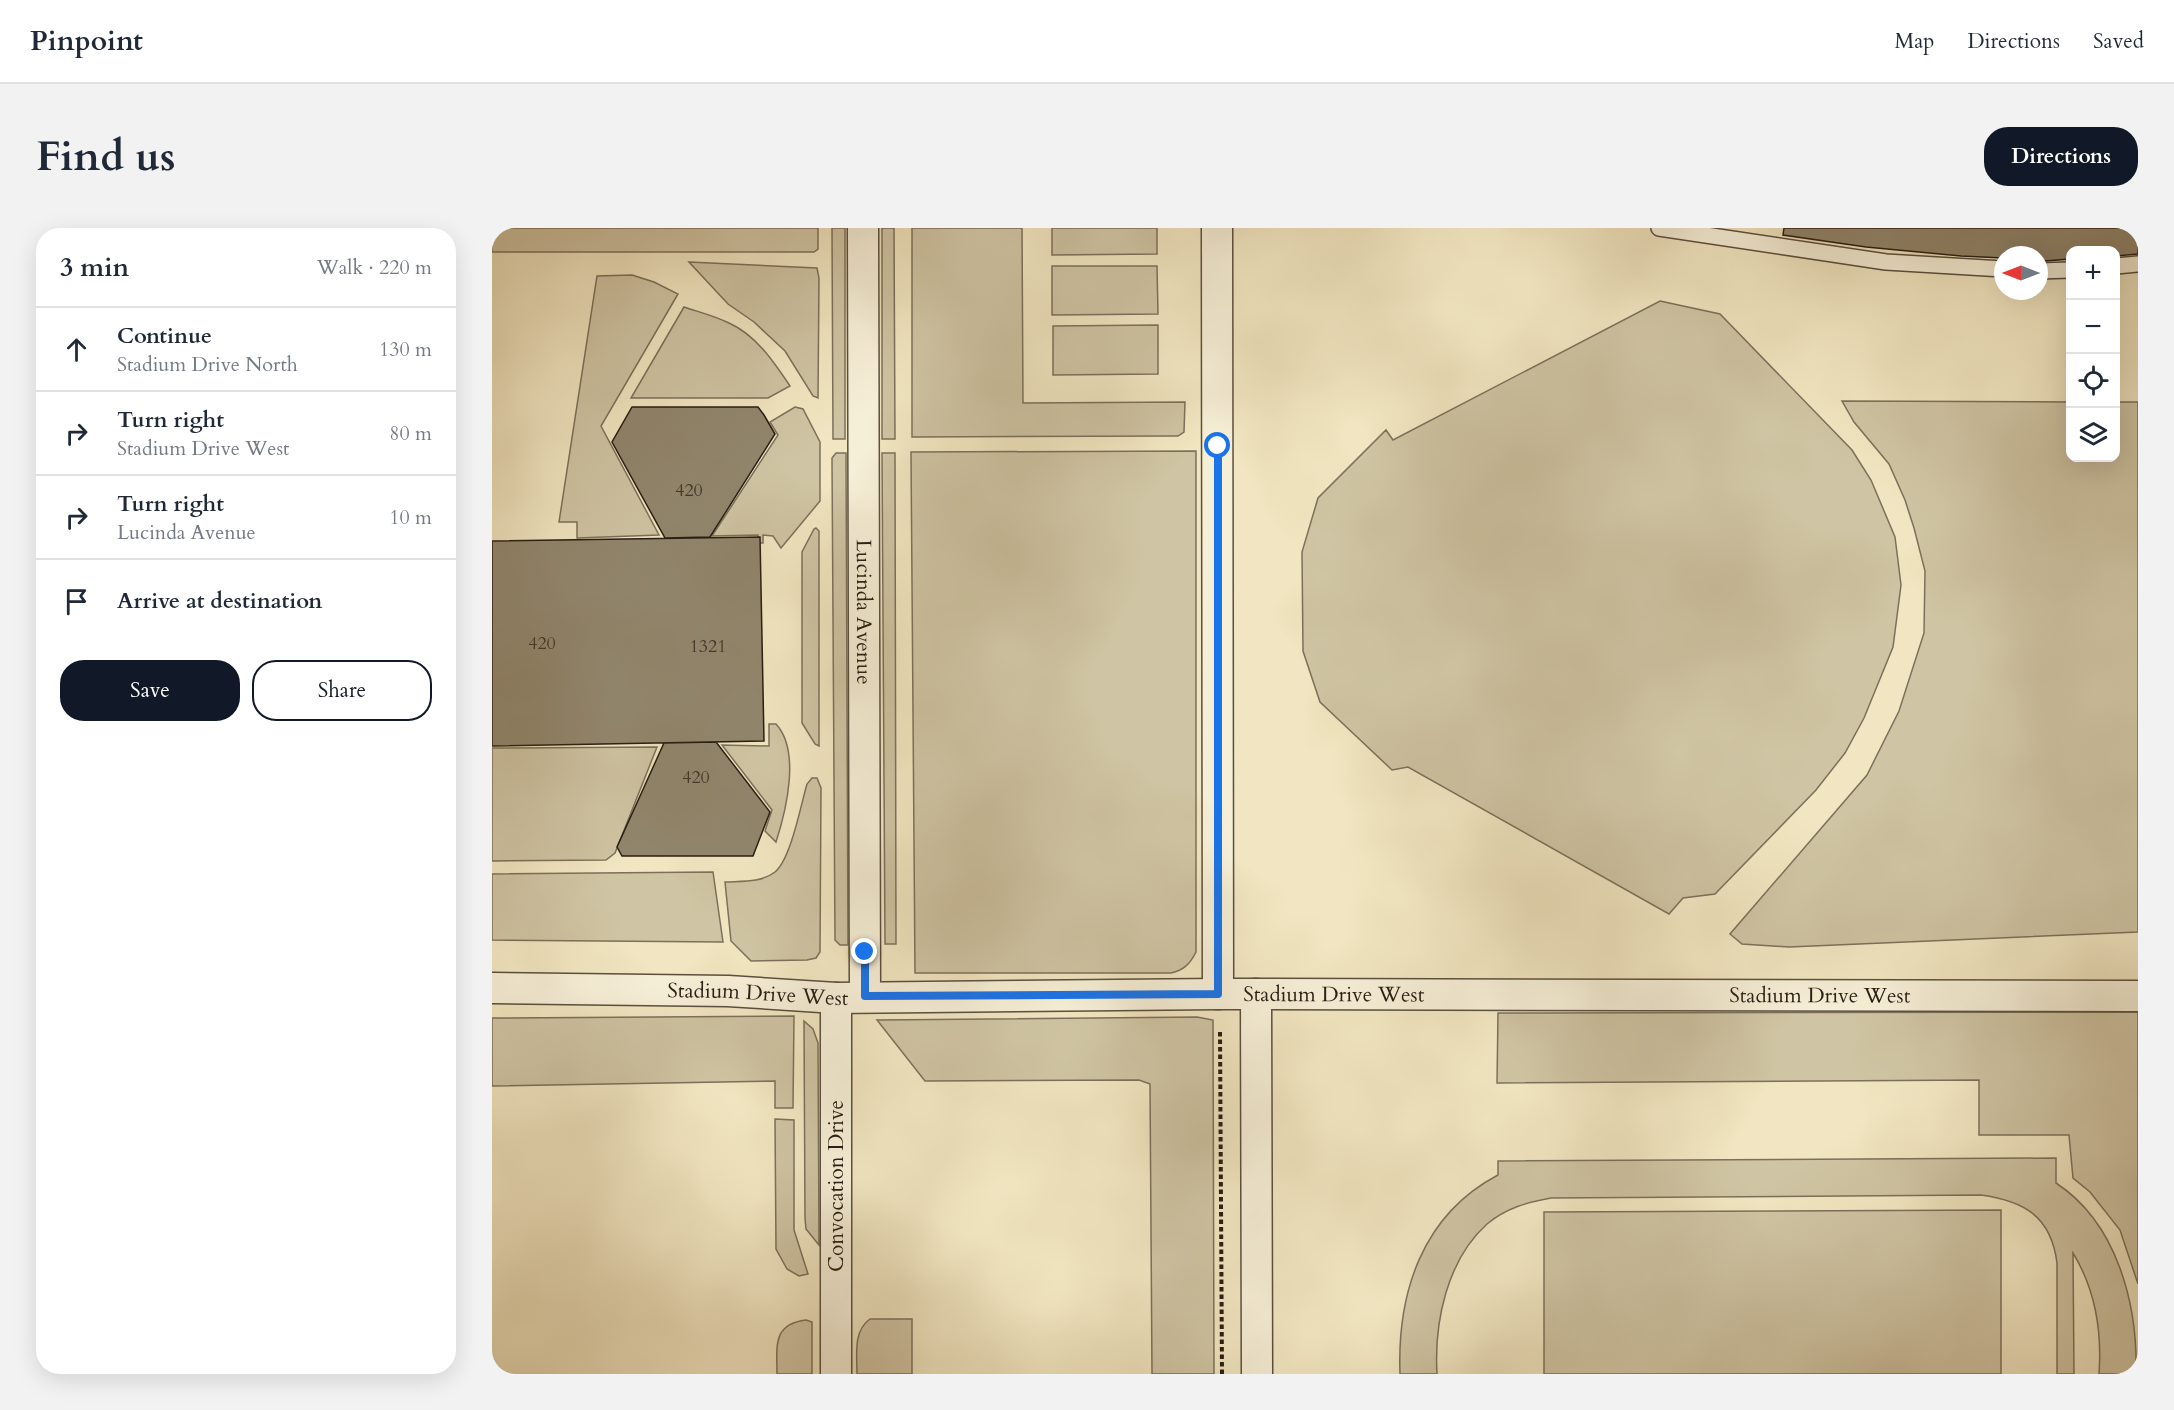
<!DOCTYPE html>
<html lang="en">
<head>
<meta charset="utf-8">
<style>
  body { margin:0; font-family:Cardo,serif; background:#f2f2f3; color:#1f2937 }
  .controls { position:absolute; right:18px; top:18px; display:grid; overflow:hidden; border-radius:12px; box-shadow:0 6px 24px #0002 }
  .controls button { width:54px; height:54px; display:grid; place-items:center; padding:0; border:0; border-bottom:2px solid #e0e1e3; background:#fff; color:#1f2937; font:30px sans-serif }
  .compass { position:absolute; left:1502px; top:18px; width:54px; height:54px; border-radius:50%; background:#fff; box-shadow:0 6px 24px #0002; rotate:270deg }
  .stop { position:absolute; width:18px; height:18px; margin:-14px; border:4px solid #1a73e8; border-radius:50%; background:#fff }
  .stop.end { background:#1a73e8; border-color:#fff; box-shadow:0 2px 6px #0008 }
  .list { margin:0; padding:0; list-style:none }
  h2 { display:flex; justify-content:space-between; align-items:center; height:78px; margin:0; padding:0 24px; font-size:26px }
  h2 small { font-size:20px; font-weight:400; color:#747a83 }
  .list li { display:grid; grid-template-columns:39px 1fr auto; gap:18px; align-items:center; box-sizing:border-box; height:84px; padding:0 24px; border-top:2px solid #e0e1e3 }
  .list b { display:block; font-size:22px; white-space:nowrap }
  .list p { margin:0; font-size:20px; white-space:nowrap; color:#747a83 }
  .list em { font-size:20px; font-style:normal; color:#747a83 }
  .actions { display:flex; gap:12px; padding:18px 24px }
  .actions a { flex:1; padding:14px 0; border:2px solid #111827; border-radius:24px; text-align:center; font-size:21px; color:#111827 }
  .actions .main { background:#111827; color:#fff }
  .icon { flex:none; width:33px; height:33px; fill:none; stroke:currentColor; stroke-width:2; stroke-linecap:round; stroke-linejoin:round }
  .map { position:relative; flex:none; width:1646px; height:1146px; overflow:hidden; border-radius:24px }
  header { display:flex; align-items:center; gap:36px; box-sizing:border-box; height:84px; padding:0 30px; background:#fff; border-bottom:2px solid #e0e1e3 }
  header strong { font-size:28px }
  nav { display:flex; gap:33px; margin-inline-start:auto; font-size:21px }
  .intro { display:flex; align-items:center; justify-content:space-between; box-sizing:border-box; height:144px; padding:0 36px }
  h1 { margin:0; font-size:42px }
  .button { padding:15px 27px; border-radius:24px; background:#111827; color:#fff; font-size:21px; font-weight:700 }
  main { display:flex; gap:36px; padding:0 36px }
  aside { flex:1; background:#fff; border-radius:24px; box-shadow:0 6px 24px #0002 }
  .map>svg:first-child { display:block }
</style>
</head>
<body>
<header>
<strong>Pinpoint</strong>
<nav><a>Map</a><a>Directions</a><a>Saved</a></nav>
</header>
<div class="intro"><h1>Find us</h1><a class="button">Directions</a></div>
<main>
<aside>
<h2>3 min<small>Walk · 220 m</small></h2>
<ul class="list">
<li><svg class="icon" aria-label="ahead" viewBox="0 0 24 24"><path d="M12 20V5M6 11l6-6 6 6"/></svg><div><b>Continue</b><p>Stadium Drive North</p></div><em>130 m</em></li>
<li><svg class="icon" aria-label="right" viewBox="0 0 24 24"><path d="M7 20v-9h11M14 6l5 5-5 5"/></svg><div><b>Turn right</b><p>Stadium Drive West</p></div><em>80 m</em></li>
<li><svg class="icon" aria-label="right" viewBox="0 0 24 24"><path d="M7 20v-9h11M14 6l5 5-5 5"/></svg><div><b>Turn right</b><p>Lucinda Avenue</p></div><em>10 m</em></li>
<li><svg class="icon" aria-label="arrive" viewBox="0 0 24 24"><path d="M6 21V4h12l-3 4 3 4H6"/></svg><div><b>Arrive at destination</b></div></li>
</ul>
<div class="actions"><a class="main">Save</a><a>Share</a></div>
</aside>
<div class="map">
<svg width="1646" height="1146" viewBox="0 0 1646 1146">
  <rect width="100%" height="100%" fill="#f1e6c1"/>
  <filter id="stains"><feTurbulence type="fractalNoise" baseFrequency=".00333" numOctaves="4"/><feColorMatrix values="0 0 0 0 .2 0 0 0 0 .09 0 0 0 0 .02 0 0 0 .5 -.17"/></filter>
  <radialGradient id="worn" r=".72"><stop offset=".6" stop-color="#630" stop-opacity="0"/><stop offset="1" stop-color="#630" stop-opacity=".3"/></radialGradient>
  <path fill="#cfc4a3" stroke="#7c705b" stroke-width="1.5" d="M0,0H326V21L322,24H0Z
    M340,0H353V211H341Z
    M390,0H402L403,211H390Z
    M420,0H530L531,175L693,174L692,204L686,208H679L420,209Z
    M560,0H665V26L560,27Z
    M197,34L325,40L327,50L326,170L321,168L293,123L262,94L236,76Z
    M560,38H665L666,86L560,87Z
    M140,47L162,54L186,66L109,198L167,307L85,310V294H67L105,48Z
    M1168,73L1228,86L1360,222L1379,252L1403,309L1409,357L1401,419L1372,490L1353,525L1324,562L1223,666L1191,670L1177,686L916,539L900,542L828,474L811,423L810,324L826,270L894,202L901,212Z
    M192,79C207,84 223,88 237,95C264,107 282,134 298,158L276,170H139Z
    M666,97V146L561,147V98Z
    M1350,173L1578,174V230H1624V174H1646V704L1297,719L1250,716L1238,706L1375,547L1407,483L1432,405L1433,343L1422,300L1413,272L1397,236L1362,194Z
    M303,179L311,181L328,214V273L289,320L281,308L271,307V315H266V307L220,308L286,207L278,194Z
    M704,223V724C698,736 692,742 679,745H423L419,224Z
    M344,225H354L356,717H348L343,712L340,230Z
    M390,225H403L404,716H393Z
    M324,300L327,303V518L323,516L310,495V324L322,301Z
    M277,496H284C309,523 294,583 284,614L273,603L280,582L230,517L277,518Z
    M165,519L123,625L114,632L0,633V520Z
    M320,550H325L329,560L328,724L324,730L315,732L259,733L239,713L233,654C249,653 269,655 283,644C299,631 309,576 315,556Z
    M221,644L231,714L0,712V646Z
    M1646,784V1056L1628,1002L1598,964L1581,950L1577,907H1487V852L1005,855L1006,785Z
    M302,788L301,880H283V853L0,858V790Z
    M705,789L721,792L722,1146H660L658,856L647,852L433,853L385,792Z
    M312,793L321,801L326,815L327,1017L314,1001L313,990Z
    M283,891L302,892V1002L316,1046L307,1048L295,1041L284,1021Z
    M1564,930V955C1625,995 1646,1076 1644,1146H1607C1610,1104 1603,1061 1581,1025L1582,1146H1565V1035C1559,988 1532,973 1489,967L1059,970C1036,974 1014,980 995,996C955,1032 942,1094 945,1146H908C905,1065 930,987 1006,947V933Z
    M1509,982V1146H1052V984Z
    M378,1091H420V1146H365C365,1126 361,1103 378,1091Z
    M314,1092L320,1094V1146H285C285,1119 280,1096 314,1092Z"/>
  <path fill="#91866d" stroke="#281d13" stroke-width="1.5" d="M1292,0H1646V26L1624,28V22H1578V31L1553,33H1547V27H1511V30L1469,28L1374,19L1291,7Z
    M140,179H266L272,187L283,206L218,309L173,310L120,214Z
    M268,309L272,513L0,518V313Z
    M224,514L278,584L261,628H130L125,619L172,515Z"/>
  <g fill="none" stroke-linecap="round" stroke-linejoin="round">
    <g stroke="#5a4f3e" stroke-width="18">
      <path id="service" d="M1167,0L1394,34L1511,41
        M1624,38L1646,36
        M1547,43L1578,42"/>
    </g>
    <g stroke="#5a4f3e" stroke-width="33">
      <g id="minor">
        <path id="s1" d="M371,0L373,768"/>
        <path d="M725,0L726,766"/>
        <path id="s2" d="M0,760L236,763L344,770L726,766L1646,768"/>
        <path d="M764,766L765,1146"/>
        <path d="M344,770V1146"/>
      </g>
    </g>
    <path stroke="#281d13" stroke-width="4" stroke-dasharray="4.5 3" stroke-linecap="butt" d="M728,804L730,1146"/>
    <use href="#service" stroke="#f6efd7" stroke-width="15"/>
    <use href="#minor" stroke="#f6efd7" stroke-width="30"/>
  </g>
  <g fill="none" stroke-linecap="round" stroke-linejoin="round">
    <path stroke="#1a73e8" stroke-width="8" d="M373,724V768L726,766V218"/>
  </g>
  <g text-anchor="middle" dominant-baseline="central" stroke-width="6" stroke-linejoin="round" paint-order="stroke">
    <g font-size="18" fill="#42372a">
      <text x="197" y="262">420</text>
      <text x="50" y="415">420</text>
      <text x="216" y="418">1321</text>
      <text x="204" y="549">420</text>
    </g>
    <g font-size="21" fill="#281d13" stroke="#f6efd7">
      <text stroke="none"><textPath href="#s1" startOffset="384">Lucinda Avenue</textPath></text>
      <text stroke="none"><textPath href="#s2" startOffset="266">Stadium Drive West</textPath></text>
      <text stroke="none"><textPath href="#s2" startOffset="842">Stadium Drive West</textPath></text>
      <text stroke="none"><textPath href="#s2" startOffset="1328">Stadium Drive West</textPath></text>
      <text transform="translate(344 958) rotate(-90)">Convocation Drive</text>
    </g>
  </g>
  <rect width="100%" height="100%" filter="url(#stains)"/>
  <rect width="100%" height="100%" fill="url(#worn)"/>
</svg>
<div class="controls">
<button>+</button>
<button>−</button>
<button><svg class="icon" aria-label="locate" viewBox="0 0 24 24"><circle cx="12" cy="12" r="6"/><path d="M12 2v4M12 18v4M2 12h4M18 12h4"/></svg></button>
<button><svg class="icon" aria-label="layers" viewBox="0 0 24 24"><path d="M12 4l9 5-9 5-9-5zM3 14l9 5 9-5"/></svg></button>
</div>
<svg class="compass" viewBox="-18 -18 36 36"><path d="M0-13l5 13h-10z" fill="#e53935"/><path d="M0 13l5-13h-10z" fill="#747a83"/></svg>
<div class="stop" style="left:726px;top:218px"></div>
<div class="stop end" style="left:373px;top:724px"></div>
</div>
</main>
</body>
</html>
